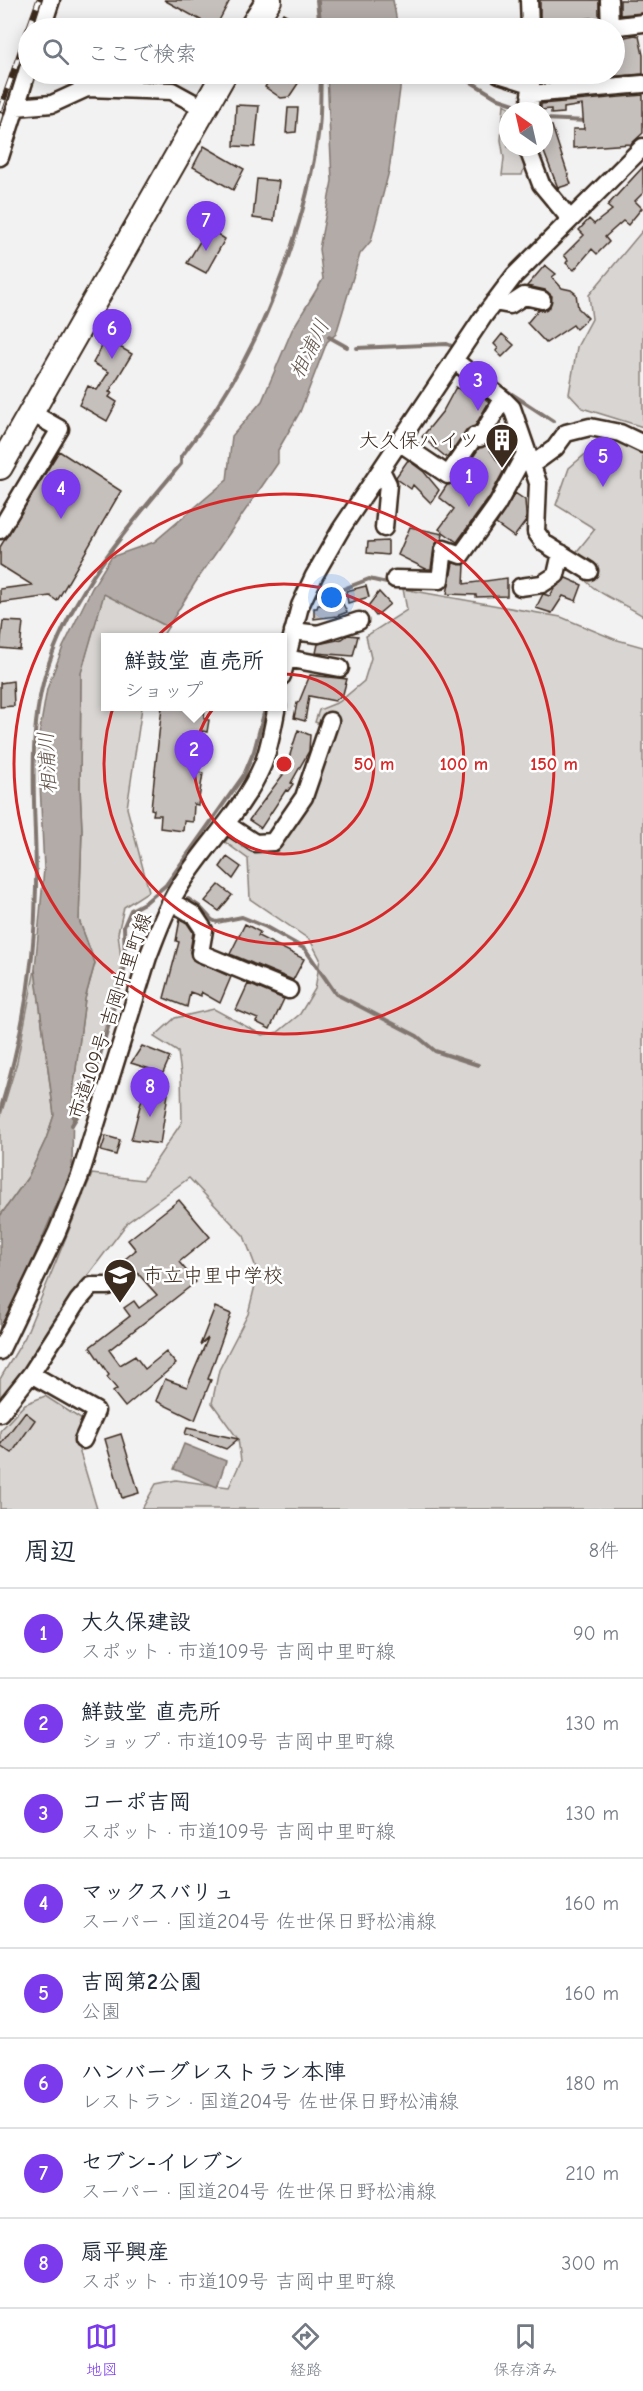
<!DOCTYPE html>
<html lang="ja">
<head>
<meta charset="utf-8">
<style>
  body { margin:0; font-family:"Comic Neue","Klee One",sans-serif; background:#f2f2f3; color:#1f2937 }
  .compass { position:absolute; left:499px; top:102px; width:54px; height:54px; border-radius:50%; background:#fff; box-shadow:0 3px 15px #0003; rotate:326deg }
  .you { position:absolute; left:332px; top:598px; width:21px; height:21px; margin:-15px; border:4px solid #fff; border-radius:50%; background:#1a73e8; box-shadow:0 0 0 9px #1a73e833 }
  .badge { display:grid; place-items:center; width:39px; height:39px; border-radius:50%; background:#7c3aed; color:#fff; font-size:20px; font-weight:700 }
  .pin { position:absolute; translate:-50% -50px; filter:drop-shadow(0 2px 3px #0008) }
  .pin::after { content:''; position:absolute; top:32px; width:21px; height:18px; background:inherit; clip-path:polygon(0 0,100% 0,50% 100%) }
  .popup { position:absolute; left:101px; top:633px; width:186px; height:78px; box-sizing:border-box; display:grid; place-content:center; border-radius:0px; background:#fff; filter:drop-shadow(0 2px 4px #0005); font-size:20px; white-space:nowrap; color:#747a83 }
  .popup b { font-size:22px; color:#1f2937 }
  .popup::after { content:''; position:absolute; left:50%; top:100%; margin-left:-12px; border:12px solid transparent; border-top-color:#fff }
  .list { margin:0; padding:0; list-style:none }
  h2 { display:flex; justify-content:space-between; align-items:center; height:78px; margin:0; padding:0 24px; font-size:26px }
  h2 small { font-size:20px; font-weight:400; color:#747a83 }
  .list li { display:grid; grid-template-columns:39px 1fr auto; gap:18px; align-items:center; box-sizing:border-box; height:90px; padding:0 24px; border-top:2px solid #e0e1e3 }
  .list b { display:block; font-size:22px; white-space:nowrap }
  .list p { margin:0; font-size:20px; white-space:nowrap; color:#747a83 }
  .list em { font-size:20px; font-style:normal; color:#747a83 }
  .icon { flex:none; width:33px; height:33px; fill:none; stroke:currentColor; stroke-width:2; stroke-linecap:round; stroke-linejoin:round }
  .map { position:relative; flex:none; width:643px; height:1509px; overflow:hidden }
  .search { position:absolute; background:#fff; box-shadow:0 3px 15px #0003; left:18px; right:18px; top:18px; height:66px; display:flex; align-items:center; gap:15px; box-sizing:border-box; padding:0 21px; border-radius:33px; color:#747a83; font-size:22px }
  .sheet { height:798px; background:#fff }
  nav { display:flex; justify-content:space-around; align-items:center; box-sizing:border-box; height:84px; border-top:2px solid #e0e1e3; background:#fff; font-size:16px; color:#747a83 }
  nav a { display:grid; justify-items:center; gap:3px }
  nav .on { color:#7c3aed }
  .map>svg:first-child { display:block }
</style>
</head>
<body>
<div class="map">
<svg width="643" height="1509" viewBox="0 0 643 1509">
  <rect width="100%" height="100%" fill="#f3f2f2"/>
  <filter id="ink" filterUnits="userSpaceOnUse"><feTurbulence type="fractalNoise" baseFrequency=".0167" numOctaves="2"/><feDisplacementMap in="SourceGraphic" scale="12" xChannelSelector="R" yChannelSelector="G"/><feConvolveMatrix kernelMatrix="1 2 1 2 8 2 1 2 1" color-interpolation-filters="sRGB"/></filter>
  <g filter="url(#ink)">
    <path fill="#d8d5d2" stroke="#8a8078" stroke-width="1.5" d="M504,104L516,111H508V147H524L527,158L522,175H502L504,158L501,140Z
      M643,230V427L582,408L569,394L577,347L592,319L589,295Z
      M602,440L632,444L643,449V616C625,603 592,594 580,573C577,568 576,561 574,555L595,529L556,505L569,468Z
      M403,589L561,617L614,639L643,647V1509H142L156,1484L176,1480L229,1487L241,1461L238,1439L212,1403L219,1370L248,1314L258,1273L244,1236L189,1178L128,1222L79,1287L30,1362L0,1402V1379L25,1337L92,1174L143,1180L182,1122L181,1074L178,1052L154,1037L175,1018L214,1009L262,1035L278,1032L300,1014L315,989L320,959L310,940L250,899L248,859L225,842L232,833L256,850L308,800L322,725L315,722L319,710L339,702L364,681L371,658L366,636L407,610Z
      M104,593L168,627L162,637L106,638V706L142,707L127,808L149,891L124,907L118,933L122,967L85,1099L73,1119V1092L85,999L95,963L79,920L82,830L80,788L81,672Z
      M35,969L54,1115L46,1139L28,1177L0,1216V1118L17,1062Z
      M45,1396L84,1421L75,1436L97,1509H0V1431L25,1404Z"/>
    <path fill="#b2aba7" stroke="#827770" stroke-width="1.5" d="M319,0H393L398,28H322Z
      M327,74H402L389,171L371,241L360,254L336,334L327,342L300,412L278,450V463L195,583L168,627L104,594L81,673L80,788L82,830L79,920L95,963L85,999L73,1092L72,1169L0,1336V1216L28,1177L46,1139L54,1115L35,969L44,869L38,741L47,689L63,647L92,588L111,557L154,542L227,480L232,436L262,401L292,330L323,279L319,249L332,181Z
      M184,1444L226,1461L217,1487L174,1469Z"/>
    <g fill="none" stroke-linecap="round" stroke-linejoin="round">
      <path stroke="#827770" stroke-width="4" d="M317,0L320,28
        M458,74L499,99L514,104L523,111
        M401,79L414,74
        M544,119L587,121
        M329,337L347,347
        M357,348L447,344L454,347
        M501,387L553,421
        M624,426L643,434
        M316,595L333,593L369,579L391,584
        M283,639L289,617
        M188,899L200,907L212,920L217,922L242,917L266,927L305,949L336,994L417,1036L435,1051L478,1065
        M0,1111C22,1039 35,964 36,888C37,814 24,735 49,663C76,586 129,526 181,464V457C193,440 207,423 218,405C268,328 307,220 319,128C321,110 320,92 321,74
        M72,1125L87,1100L122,979L125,966L124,926L131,910L146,902L166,885L244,775L254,751L266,706"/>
    </g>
    <path fill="#c6c0bd" stroke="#3b2a1e" stroke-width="1.5" d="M164,0H230L215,28Z
      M540,0H599V19L596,21L591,18L554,23V26L549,28H540Z
      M620,0H643V13L620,15Z
      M283,13L294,19L295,28H274Z
      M635,35L639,36L643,55V74L541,82V74H615V39Z
      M273,74H298L299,82L289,97L281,98L265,87Z
      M643,95V133L631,144L573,148V129H584L582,105L564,108V113L551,114V109L541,110V104Z
      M236,105L259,106L255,147L234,146Z
      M288,108H298L296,132L286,133Z
      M552,126L571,184L558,188L544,152V128Z
      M204,146L244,169L233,190L193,167Z
      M643,167V193L635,201L642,208L628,225L623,221L605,237L609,242L597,254L592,249L574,270L566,263L568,260L564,255L584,235L579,230L589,219L594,224L612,210L607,206Z
      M257,179L279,181L274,221L253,218Z
      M208,228L225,239L206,273L187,263Z
      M545,265L556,274L552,277L562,288L571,290L576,294L578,308L588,318L576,329L573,325L546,343L527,323L538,310H545L550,307L552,296L545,290L527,286Z
      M502,334L514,345L502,357L496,351L498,348L494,344Z
      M106,339L132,354L109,392L112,393L109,397L117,402L107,421L79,405L88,386L97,390L109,372L93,363Z
      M456,387L476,400L480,394L489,402L475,426L466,430L447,458L422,437L443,411Z
      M487,445L498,462L503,454L510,459L489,498L457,542L439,529L454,509L439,497L447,485L455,483L468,491L478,477L469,463L479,448Z
      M59,451L121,491L57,601L50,596L0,603V589L32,585L0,565V547Z
      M408,460L424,472L439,490L431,503L413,485L411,489L397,479L396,477Z
      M515,493L525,500L526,514V521L514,537L496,524Z
      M410,527L443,534L442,539L437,542L434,547L431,569H426L398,555Z
      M388,541V555L367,553L368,542Z
      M453,563L465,565L464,584L507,578V596L476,597V595L447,594Z
      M566,578L582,585L576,601L563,596L552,613L536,608L543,594L550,596L554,589Z
      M366,586L369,597L348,603L346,591Z
      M379,592L390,604L376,616L368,606Z
      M342,602L347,612L337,616L314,619V608H317L318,605H337Z
      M3,621L23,622L20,650L0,648Z
      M348,635L358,636L353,656L316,653L318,644L342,639Z
      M310,675L347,679L343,694L335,701L309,696L305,721L294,718L297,703L299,702Z
      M13,681L14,706L0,707V683Z
      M162,706L205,707L204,719L209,720L207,732L202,731L199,772L203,773L198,805L194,804L193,822L184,821L183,831L160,828L161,815H153L154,810L151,809Z
      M298,730L310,735L309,751L291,783L293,784L288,791L286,790L261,828L249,820L288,768L286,767Z
      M227,857L241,867L233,879L220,867Z
      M219,885L232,895L219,911L205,901Z
      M180,919L187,923L193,932L190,952L193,960L231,977L220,1003L201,992V996L190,992L187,1007L164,998L179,942L176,941Z
      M245,924L260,932L258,936L304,959L293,980L230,954Z
      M248,984L284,999L270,1029L256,1022L258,1019L236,1010Z
      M142,1046L170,1057L163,1073L131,1063Z
      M144,1091L168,1094L160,1144L131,1140Z
      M106,1136L120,1140L116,1155L101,1151Z
      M179,1200L210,1237L179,1262L196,1282L109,1350L120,1365L135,1356L145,1369L166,1352L176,1364L125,1407L113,1392L117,1389L107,1377L109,1375L90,1347L130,1316L124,1308L134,1301L139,1308L157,1295L125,1259L136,1250L128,1240Z
      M215,1307L231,1314L208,1379L211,1380L195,1420L156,1401L165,1379L187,1387L208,1338L200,1345Z
      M25,1412L35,1420L12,1453L0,1445Z
      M187,1428L238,1439L226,1449L185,1434Z
      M121,1434L139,1493L122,1498L105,1439Z"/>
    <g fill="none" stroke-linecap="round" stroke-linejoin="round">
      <g stroke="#3b2a1e" stroke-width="21">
        <path id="minor" d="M529,0L530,28
          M609,0L610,28
          M42,28L51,0
          M603,28L643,23
          M499,74L531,84
          M530,94L643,84
          M16,107L52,104L87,88L172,91L203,108
          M530,111L531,74
          M527,147L541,184L570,219
          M0,157L28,69
          M494,302L510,305L524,296L542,300
          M454,360L503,399L512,408L538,483L536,532L544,543L589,571
          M399,442L448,475L475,436L480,438L503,399
          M533,464L555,448L566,433L590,427L620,433L643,444
          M381,470L388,484L384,528
          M0,530L60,429L30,412
          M395,579L440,580L444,549L461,555L497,505L526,452
          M520,587L542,584L556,575L561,553
          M293,631L318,634L359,621
          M286,658L340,668
          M282,676L300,606L314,576L341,529L483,317L514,276L643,147
          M226,824L255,843L273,842L304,797L330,721
          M172,902L194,915L204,930L200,953L289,990
          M0,1351L57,1232L80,1176L148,957C157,934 165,910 178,889C204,846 243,811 263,764C270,746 273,726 277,706
          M31,1374L96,1411L83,1440
          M0,1413L31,1374L78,1301L91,1286H108"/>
      </g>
      <g stroke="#3b2a1e" stroke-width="28">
        <path id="highway" d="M251,28L269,0
          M0,467L224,74"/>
      </g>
      <use href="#minor" stroke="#fff" stroke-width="16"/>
      <use href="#highway" stroke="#fff" stroke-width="24"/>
      <g stroke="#3b2a1e" stroke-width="6">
        <path id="rail" d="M29,28L39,0
          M0,110L28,30"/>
      </g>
      <use href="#rail" stroke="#fff" stroke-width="4" stroke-dasharray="11" stroke-linecap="butt"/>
    </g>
  </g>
  <g fill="none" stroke="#d62828" stroke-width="3">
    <circle cx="284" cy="764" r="90"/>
    <circle cx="284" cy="764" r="180"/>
    <circle cx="284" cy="764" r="270"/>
  </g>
  <defs>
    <g id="building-pin" transform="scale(1.725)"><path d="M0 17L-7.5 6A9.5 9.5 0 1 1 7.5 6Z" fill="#3b2a1e" stroke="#fff"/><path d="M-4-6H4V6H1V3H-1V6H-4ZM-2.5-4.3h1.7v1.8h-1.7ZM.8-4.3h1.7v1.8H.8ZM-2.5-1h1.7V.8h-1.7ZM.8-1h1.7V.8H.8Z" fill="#fff"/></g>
    <g id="school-pin" transform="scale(1.725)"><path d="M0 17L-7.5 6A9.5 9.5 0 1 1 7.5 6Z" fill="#3b2a1e" stroke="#fff"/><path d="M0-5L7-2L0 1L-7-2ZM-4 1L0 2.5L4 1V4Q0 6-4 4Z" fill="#fff"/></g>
  </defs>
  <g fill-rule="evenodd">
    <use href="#building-pin" x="502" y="440"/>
    <use href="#school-pin" x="120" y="1275"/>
  </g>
  <g text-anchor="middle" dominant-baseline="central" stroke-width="5" stroke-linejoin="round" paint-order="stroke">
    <g font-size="20" fill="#3b2a1e" stroke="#fff" text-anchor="end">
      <text x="479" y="440">大久保ハイツ</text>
      <text x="143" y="1275" text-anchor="start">市立中里中学校</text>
    </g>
    <g font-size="20" fill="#3b2a1e" stroke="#fff">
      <text transform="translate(110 1016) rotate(-71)">市道109号 吉岡中里町線</text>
    </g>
    <g font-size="21" font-style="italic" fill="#65574e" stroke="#fff">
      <text transform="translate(309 349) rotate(-63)">相浦川</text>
      <text transform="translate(47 763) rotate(-93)">相浦川</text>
    </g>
  </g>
  <circle cx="284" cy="764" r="9" fill="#d62828" stroke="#fff" stroke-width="3"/>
  <g font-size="18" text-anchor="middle" font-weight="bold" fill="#d62828" stroke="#fff" stroke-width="5" stroke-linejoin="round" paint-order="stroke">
    <text x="374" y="770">50 m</text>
    <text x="464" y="770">100 m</text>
    <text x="554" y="770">150 m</text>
  </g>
</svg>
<svg class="compass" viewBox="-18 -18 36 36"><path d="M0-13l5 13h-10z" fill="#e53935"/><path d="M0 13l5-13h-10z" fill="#747a83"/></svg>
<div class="you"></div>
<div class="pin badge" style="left:469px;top:507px">1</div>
<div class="pin badge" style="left:194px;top:780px">2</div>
<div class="popup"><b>鮮鼓堂 直売所</b>ショップ</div>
<div class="pin badge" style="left:478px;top:411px">3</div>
<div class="pin badge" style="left:61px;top:519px">4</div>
<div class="pin badge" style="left:603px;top:487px">5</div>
<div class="pin badge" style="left:112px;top:359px">6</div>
<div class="pin badge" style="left:206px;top:251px">7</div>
<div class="pin badge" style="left:150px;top:1117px">8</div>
<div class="search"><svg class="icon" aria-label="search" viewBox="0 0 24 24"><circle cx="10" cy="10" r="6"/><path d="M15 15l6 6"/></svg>ここで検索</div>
</div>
<section class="sheet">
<h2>周辺<small>8件</small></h2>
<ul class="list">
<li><span class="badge">1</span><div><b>大久保建設</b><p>スポット · 市道109号 吉岡中里町線</p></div><em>90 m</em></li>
<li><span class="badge">2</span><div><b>鮮鼓堂 直売所</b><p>ショップ · 市道109号 吉岡中里町線</p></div><em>130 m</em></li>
<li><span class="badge">3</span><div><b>コーポ吉岡</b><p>スポット · 市道109号 吉岡中里町線</p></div><em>130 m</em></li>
<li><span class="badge">4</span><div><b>マックスバリュ</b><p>スーパー · 国道204号 佐世保日野松浦線</p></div><em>160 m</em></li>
<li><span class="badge">5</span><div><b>吉岡第2公園</b><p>公園</p></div><em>160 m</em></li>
<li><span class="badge">6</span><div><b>ハンバーグレストラン本陣</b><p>レストラン · 国道204号 佐世保日野松浦線</p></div><em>180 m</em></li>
<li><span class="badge">7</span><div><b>セブン-イレブン</b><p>スーパー · 国道204号 佐世保日野松浦線</p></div><em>210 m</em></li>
<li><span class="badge">8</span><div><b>扇平興産</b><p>スポット · 市道109号 吉岡中里町線</p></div><em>300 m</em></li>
</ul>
</section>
<nav>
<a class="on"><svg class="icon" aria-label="map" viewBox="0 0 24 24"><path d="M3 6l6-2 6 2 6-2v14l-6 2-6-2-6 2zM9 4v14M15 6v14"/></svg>地図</a>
<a><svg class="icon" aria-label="directions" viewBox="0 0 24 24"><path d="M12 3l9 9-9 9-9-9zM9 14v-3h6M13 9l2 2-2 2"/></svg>経路</a>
<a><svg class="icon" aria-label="saved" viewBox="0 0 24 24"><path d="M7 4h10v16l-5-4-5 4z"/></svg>保存済み</a>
</nav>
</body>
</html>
